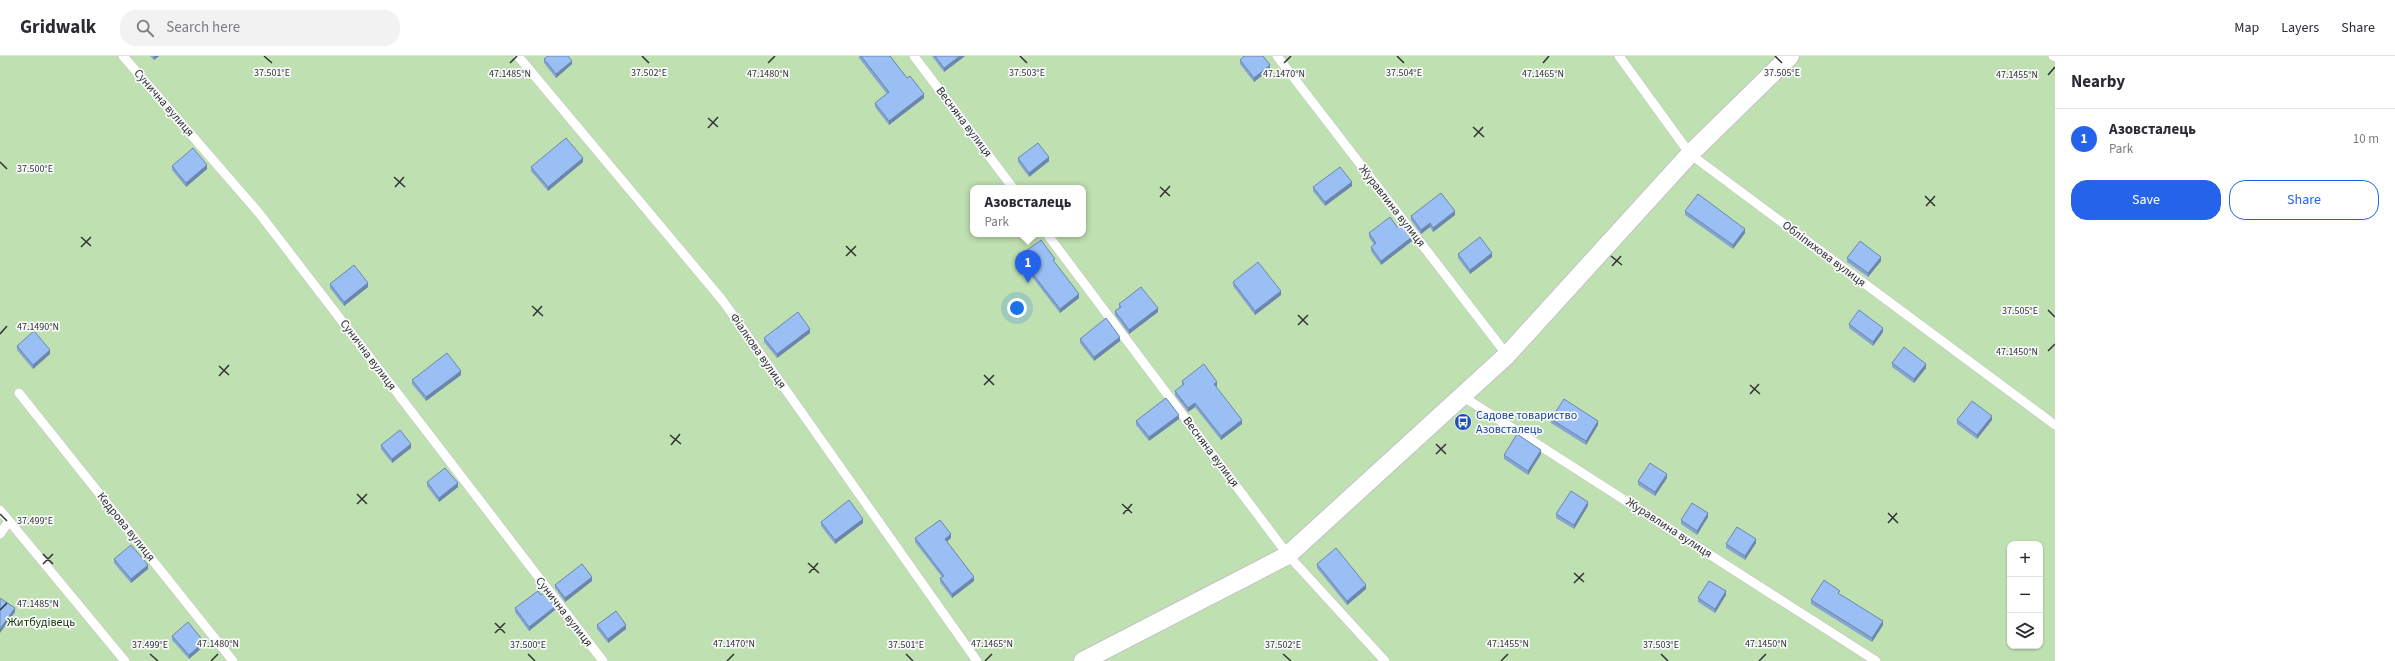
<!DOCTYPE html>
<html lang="en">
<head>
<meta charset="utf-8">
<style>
  body { margin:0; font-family:"Source Sans 3",sans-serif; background:#f2f2f3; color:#2b2b33 }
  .controls { position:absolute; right:12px; bottom:12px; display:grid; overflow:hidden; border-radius:8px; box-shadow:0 1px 3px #0004 }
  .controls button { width:36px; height:36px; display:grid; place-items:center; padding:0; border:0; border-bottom:1px solid #e1e1e2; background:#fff; color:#2b2b33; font:20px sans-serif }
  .you { position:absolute; left:1017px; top:252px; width:14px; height:14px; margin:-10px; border:3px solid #fff; border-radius:50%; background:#1a73e8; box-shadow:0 0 0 6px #1a73e833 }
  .badge { display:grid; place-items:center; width:26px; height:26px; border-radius:50%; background:#2563eb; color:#fff; font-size:13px; font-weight:700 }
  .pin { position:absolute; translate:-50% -33px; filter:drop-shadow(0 1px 2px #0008) }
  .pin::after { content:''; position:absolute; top:21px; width:14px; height:12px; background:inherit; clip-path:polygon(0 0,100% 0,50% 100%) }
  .popup { position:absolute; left:970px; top:129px; width:116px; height:52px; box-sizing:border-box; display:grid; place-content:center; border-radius:8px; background:#fff; filter:drop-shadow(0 1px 3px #0005); font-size:13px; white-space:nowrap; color:#7c7c81 }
  .popup b { font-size:15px; color:#2b2b33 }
  .popup::after { content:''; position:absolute; left:50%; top:100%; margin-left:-8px; border:8px solid transparent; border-top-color:#fff }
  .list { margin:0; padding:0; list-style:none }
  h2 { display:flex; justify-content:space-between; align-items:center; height:52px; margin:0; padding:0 16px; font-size:17px }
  h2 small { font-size:13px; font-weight:400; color:#7c7c81 }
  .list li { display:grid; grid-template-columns:26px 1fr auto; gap:12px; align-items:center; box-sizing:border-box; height:60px; padding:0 16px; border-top:1px solid #e1e1e2 }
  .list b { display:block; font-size:15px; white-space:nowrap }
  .list p { margin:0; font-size:13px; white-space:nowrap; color:#7c7c81 }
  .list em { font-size:13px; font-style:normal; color:#7c7c81 }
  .actions { display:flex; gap:8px; padding:12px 16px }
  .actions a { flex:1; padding:9px 0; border:1px solid #2563eb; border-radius:16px; text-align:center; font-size:14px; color:#2563eb }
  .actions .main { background:#2563eb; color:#fff }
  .icon { flex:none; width:22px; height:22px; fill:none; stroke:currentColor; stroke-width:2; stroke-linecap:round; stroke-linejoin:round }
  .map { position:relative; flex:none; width:2055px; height:605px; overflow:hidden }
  header { display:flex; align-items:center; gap:24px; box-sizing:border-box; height:56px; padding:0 20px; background:#fff; border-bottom:1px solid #e1e1e2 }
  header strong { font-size:19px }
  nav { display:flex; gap:22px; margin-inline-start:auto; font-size:14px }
  .search { width:280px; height:36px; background:#f2f2f3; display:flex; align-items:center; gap:10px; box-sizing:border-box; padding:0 14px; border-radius:16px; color:#7c7c81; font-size:15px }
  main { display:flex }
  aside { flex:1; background:#fff }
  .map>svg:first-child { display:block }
</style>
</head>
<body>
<header>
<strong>Gridwalk</strong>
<div class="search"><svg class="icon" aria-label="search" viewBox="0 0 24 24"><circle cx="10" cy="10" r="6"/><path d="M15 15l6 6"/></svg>Search here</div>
<nav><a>Map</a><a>Layers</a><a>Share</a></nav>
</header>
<main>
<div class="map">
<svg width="2055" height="605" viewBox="0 0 2055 605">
  <rect width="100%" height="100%" fill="#eaebed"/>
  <path fill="#bfe0b1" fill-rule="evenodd" d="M0,0H2055V605H0ZM973,132H1083V178H973ZM2010,488H2040V590H2010Z"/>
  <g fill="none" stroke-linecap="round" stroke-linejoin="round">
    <g stroke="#c2c3c4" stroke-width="10">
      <path id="service" d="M123,0L259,157L603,605
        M518,0L723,245L977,605
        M914,0L1013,132
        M1277,0L1507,299
        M1619,0L1690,98L2055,369
        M2053,0L2055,1
        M1047,178L1288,499L1385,605
        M19,337L233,605
        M1462,340L1876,605
        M0,454L125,605
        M0,478L9,465"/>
    </g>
    <g stroke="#c2c3c4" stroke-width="20">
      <path id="minor" d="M1083,605L1288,499L1507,299L1690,98L1790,0"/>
    </g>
    <use href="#service" stroke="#fff" stroke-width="9"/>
    <use href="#minor" stroke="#fff" stroke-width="18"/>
  </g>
  <path fill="#84a4d2" d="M150,0H159L154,4Z
    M859,0H890L907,22L924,42L889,69L875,51V47L887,38L859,2Z
    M932,0H965L944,16Z
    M544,3L572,8L556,22L544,7Z
    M1240,4L1270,13L1254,26L1240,8Z
    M1018,102L1049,105L1029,121L1018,106Z
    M583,106L548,135L531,115V111Z
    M172,110L207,113L186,131L172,114Z
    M1352,130L1325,150L1313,135V131Z
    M1685,155L1745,177L1733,193L1685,159Z
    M1455,159L1433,176L1430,171L1421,178L1411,164V160Z
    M1397,171L1412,185L1381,209L1371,195V191L1374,189L1369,181V177Z
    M1458,198L1492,201L1470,218L1458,202Z
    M1019,200L1055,207L1079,242L1060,257L1019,204Z
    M1847,202L1881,205L1868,221L1847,206Z
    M1233,226L1281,239L1255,259L1233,230Z
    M330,228L368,231L344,250L330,232Z
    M1119,248L1158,256L1129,278L1115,259V255L1119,253Z
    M1849,268L1883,276L1873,290L1849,272Z
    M810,277L777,302L764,286V282Z
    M1080,283L1120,285L1094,305L1080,287Z
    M17,290L50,298L33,313L17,294Z
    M1892,307L1926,312L1914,327L1892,311Z
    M461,319L426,345L412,328V324Z
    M1182,325L1217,330L1216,331L1242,368L1221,384L1195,351L1188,356L1175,339V335L1182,329Z
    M1179,363L1149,385L1136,369V365Z
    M1551,363L1598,369L1586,389L1551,367Z
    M1957,364H1992L1977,383L1957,368Z
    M381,389L411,392L392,407L381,393Z
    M1541,398L1528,419L1504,403V399Z
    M1667,422L1655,440L1638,429V425Z
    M427,426L458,431L439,446L427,430Z
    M1588,450L1574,473L1556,462V458Z
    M1708,461L1697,479L1681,468V464Z
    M821,466L863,467L835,488L821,470Z
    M915,482H951L947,486L974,525L952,542L940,526V522L942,521L915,486Z
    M1756,487L1745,504L1726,492V488Z
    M114,503L148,513L131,527L114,507Z
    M1317,508L1366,533L1347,549L1317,512Z
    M592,525L565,546L555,532V529Z
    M541,539L556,553L529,575L515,556V552Z
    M1726,539L1715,557L1698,546V542Z
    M1811,544L1883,569L1872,586L1811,548Z
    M597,569L626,573L608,587L597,573Z
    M172,580L204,590L189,603L172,584Z"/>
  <path fill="#6c86ab" d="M154,0H159L154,4Z
    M960,0H965L944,16V12Z
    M572,5V8L556,22V18Z
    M1270,9V13L1254,26V22Z
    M924,38V42L889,69V65Z
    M1049,101V105L1029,121V117Z
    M583,102V106L548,135V131Z
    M207,109V113L186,131V127Z
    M1352,126V130L1325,150V146Z
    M1455,155V159L1433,176V172Z
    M1430,167V171L1421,178V174Z
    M1745,173V177L1733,193V189Z
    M1412,181V185L1381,209V205Z
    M1492,197V201L1470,218V214Z
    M1881,201V205L1868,221V217Z
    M368,227V231L344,250V246Z
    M1281,235V239L1255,259V255Z
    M1079,238V242L1060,257V253Z
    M1158,252V256L1129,278V274Z
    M1883,272V276L1873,290V286Z
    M810,273V277L777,302V298Z
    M1120,281V285L1094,305V301Z
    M50,294V298L33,313V309Z
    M1926,308V312L1914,327V323Z
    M461,315V319L426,345V341Z
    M1217,326V330L1214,332V328Z
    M1195,347V351L1188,356V352Z
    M1179,359V363L1149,385V381Z
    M1992,360V364L1977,383V379Z
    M1242,364V368L1221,384V380Z
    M1598,365V369L1586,389V385Z
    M411,388V392L392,407V403Z
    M1541,394V398L1528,419V415Z
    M1667,418V422L1655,440V436Z
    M458,427V431L439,446V442Z
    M1588,446V450L1574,473V469Z
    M1708,457V461L1697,479V475Z
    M863,463V467L835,488V484Z
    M951,478V482L945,487V483Z
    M1756,483V487L1745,504V500Z
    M148,509V513L131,527V523Z
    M592,521V525L565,546V542Z
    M974,521V525L952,542V538Z
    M1366,529V533L1347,549V545Z
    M1726,535V539L1715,557V553Z
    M556,550V553L529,575V571Z
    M15,552V556L0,577V573Z
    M1883,565V569L1872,586V582Z
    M626,569V573L608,587V583Z
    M204,586V590L189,603V599Z"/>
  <path fill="#9abff4" stroke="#6c86ab" d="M548,0H568L572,5L556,18L544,3Z
    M861,0H890L907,22L910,20L924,38L889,65L875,47L889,36Z
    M935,0H960L944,12Z
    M1244,0H1263L1270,9L1254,22L1240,4Z
    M566,82L583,102L548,131L531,111Z
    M1038,87L1049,101L1029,117L1018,102Z
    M193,92L207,109L186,127L172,110Z
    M1340,111L1352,126L1325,146L1313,131Z
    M1441,137L1455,155L1433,172L1430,167L1421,174L1411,160Z
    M1698,138L1745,173L1733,189L1685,155Z
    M1390,161L1397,171L1402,168L1412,181L1381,205L1371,191L1376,187L1369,177Z
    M1480,181L1492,197L1470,214L1458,198Z
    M1041,184L1055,203L1053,204L1079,238L1060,253L1019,200Z
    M1860,185L1881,201L1868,217L1847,202Z
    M1258,206L1281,235L1255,255L1233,226Z
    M354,209L368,227L344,246L330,228Z
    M1141,231L1158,252L1129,274L1115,255L1121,251L1119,248Z
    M1859,254L1883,272L1873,286L1849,268Z
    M798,256L810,273L777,298L764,282Z
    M1106,262L1120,281L1094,301L1080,283Z
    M34,275L50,294L33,309L17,290Z
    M1904,291L1926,308L1914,323L1892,307Z
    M447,297L461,315L426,341L412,324Z
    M1204,308L1217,326L1214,328L1242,364L1221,380L1195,347L1188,352L1175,335L1184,328L1182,325Z
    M1166,342L1179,359L1149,381L1136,365Z
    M1564,343L1598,365L1586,385L1551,363Z
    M1972,345L1992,360L1977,379L1957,364Z
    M400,374L411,388L392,403L381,389Z
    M1517,378L1541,394L1528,415L1504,399Z
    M1650,407L1667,418L1655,436L1638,425Z
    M445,412L458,427L439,442L427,426Z
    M1571,435L1588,446L1574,469L1556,458Z
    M849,444L863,463L835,484L821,466Z
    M1692,447L1708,457L1697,475L1681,464Z
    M940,464L951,478L945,483L974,521L952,538L940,522L944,520L915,482Z
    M1737,471L1756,483L1745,500L1726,488Z
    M131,489L148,509L131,523L114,503Z
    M1336,492L1366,529L1347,545L1317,508Z
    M582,508L592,521L565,542L555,529Z
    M1824,524L1840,535L1838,537L1883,565L1872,582L1811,544Z
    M1709,525L1726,535L1715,553L1698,542Z
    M538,535L541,539L545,536L556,550L529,571L515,552Z
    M0,542L15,552L0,573Z
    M616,555L626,569L608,583L597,569Z
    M188,566L204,586L189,599L172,580Z"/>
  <path fill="none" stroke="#323233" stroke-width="1.5" d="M264,0L272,7M642,0L649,7M1020,0L1027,7M1397,0L1404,7M1775,0L1782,7M510,7L517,0M768,7L775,0M1284,7L1291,0M1543,7L1549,0M2048,19L2055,11M708,62L718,71M1473,71L1484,81M708,72L718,61M1474,81L1483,71M0,106L7,113M394,121L405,131M395,131L404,121M1160,131L1170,140M1925,140L1935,150M1160,141L1170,130M1926,150L1935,140M81,181L91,190M846,190L856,200M81,191L91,181M846,200L856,190M1611,200L1622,209M1612,210L1621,200M532,250L543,260M2048,254L2055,261M1298,259L1308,269M533,260L542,250M1298,269L1308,259M0,278L7,270M2048,295L2055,288M219,310L229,319M984,319L994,329M219,320L229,309M984,329L994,319M1750,329L1760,338M1750,338L1759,328M670,379L681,388M1436,388L1446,398M671,389L680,378M1436,398L1446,388M357,438L367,448M357,448L367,438M1122,448L1132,457M1888,457L1898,467M0,458L7,465M1123,458L1132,448M1888,467L1897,457M43,498L53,508M808,507L819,517M43,508L53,498M809,517L818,507M1574,517L1584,526M1574,527L1584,517M0,554L7,547M495,567L505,577M495,577L505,567M150,598L158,605M528,598L535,605M906,598L913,605M1283,598L1291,605M1661,598L1668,605M211,605L218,598M727,605L734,598M985,605L992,598M1501,605L1508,598M1759,605L1766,598"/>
  <defs>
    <g id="bus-disc" transform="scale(0.9)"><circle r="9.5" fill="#1a4fb4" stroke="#f8f9fa"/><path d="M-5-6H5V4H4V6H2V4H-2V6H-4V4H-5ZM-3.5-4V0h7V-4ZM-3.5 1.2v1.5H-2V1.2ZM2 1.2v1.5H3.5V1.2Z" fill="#fff"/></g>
  </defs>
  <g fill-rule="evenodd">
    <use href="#bus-disc" x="1463" y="366"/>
  </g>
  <g text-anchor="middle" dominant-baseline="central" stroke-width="3.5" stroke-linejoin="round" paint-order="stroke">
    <g font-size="12" fill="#323233" stroke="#f8f9fa">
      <text transform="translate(164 47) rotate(49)">Сунична вулиця</text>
      <text transform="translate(964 66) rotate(53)">Весняна вулиця</text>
      <text transform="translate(1392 150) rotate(52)">Журавлина вулиця</text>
      <text transform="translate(1824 198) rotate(37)">Обліпихова вулиця</text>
      <text transform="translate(758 295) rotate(55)">Фіалкова вулиця</text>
      <text transform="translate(368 299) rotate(53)">Сунична вулиця</text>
      <text transform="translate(1211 396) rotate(53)">Весняна вулиця</text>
      <text transform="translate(126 471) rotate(51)">Кедрова вулиця</text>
      <text transform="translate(1669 472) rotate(33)">Журавлина вулиця</text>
      <text transform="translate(564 556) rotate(52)">Сунична вулиця</text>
    </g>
    <g font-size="12" fill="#164399" stroke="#f8f9fa" text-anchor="start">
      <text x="1476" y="359">Садове товариство<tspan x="1476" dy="14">Азовсталець</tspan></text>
    </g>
    <g font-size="12" fill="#133600" stroke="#f8f9fa">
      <text x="41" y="566">Житбудівець</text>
    </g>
  </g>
  <g font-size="10" text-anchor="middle" fill="#323233" stroke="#f8f9fa" stroke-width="3.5" stroke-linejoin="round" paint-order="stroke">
    <text x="272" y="20">37.501°E</text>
    <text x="649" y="20">37.502°E</text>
    <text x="1027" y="20">37.503°E</text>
    <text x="1404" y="20">37.504°E</text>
    <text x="1782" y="20">37.505°E</text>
    <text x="510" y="21">47.1485°N</text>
    <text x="768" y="21">47.1480°N</text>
    <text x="1284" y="21">47.1470°N</text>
    <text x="1543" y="21">47.1465°N</text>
    <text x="2017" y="22">47.1455°N</text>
    <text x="35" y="116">37.500°E</text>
    <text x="2020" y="258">37.505°E</text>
    <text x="38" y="274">47.1490°N</text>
    <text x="2017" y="299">47.1450°N</text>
    <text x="35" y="468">37.499°E</text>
    <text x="38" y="551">47.1485°N</text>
    <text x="218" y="591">47.1480°N</text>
    <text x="734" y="591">47.1470°N</text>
    <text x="992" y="591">47.1465°N</text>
    <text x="1508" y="591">47.1455°N</text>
    <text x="1766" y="591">47.1450°N</text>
    <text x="150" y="592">37.499°E</text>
    <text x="528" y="592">37.500°E</text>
    <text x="906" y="592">37.501°E</text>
    <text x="1283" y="592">37.502°E</text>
    <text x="1661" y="592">37.503°E</text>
  </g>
</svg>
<div class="controls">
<button>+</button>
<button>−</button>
<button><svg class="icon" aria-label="layers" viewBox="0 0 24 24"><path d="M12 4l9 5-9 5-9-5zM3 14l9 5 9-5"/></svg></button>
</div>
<div class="you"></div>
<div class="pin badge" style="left:1028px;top:227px">1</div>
<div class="popup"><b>Азовсталець</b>Park</div>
</div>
<aside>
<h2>Nearby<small></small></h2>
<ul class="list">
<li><span class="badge">1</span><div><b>Азовсталець</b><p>Park</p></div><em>10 m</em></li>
</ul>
<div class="actions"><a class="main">Save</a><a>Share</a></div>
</aside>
</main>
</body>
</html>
